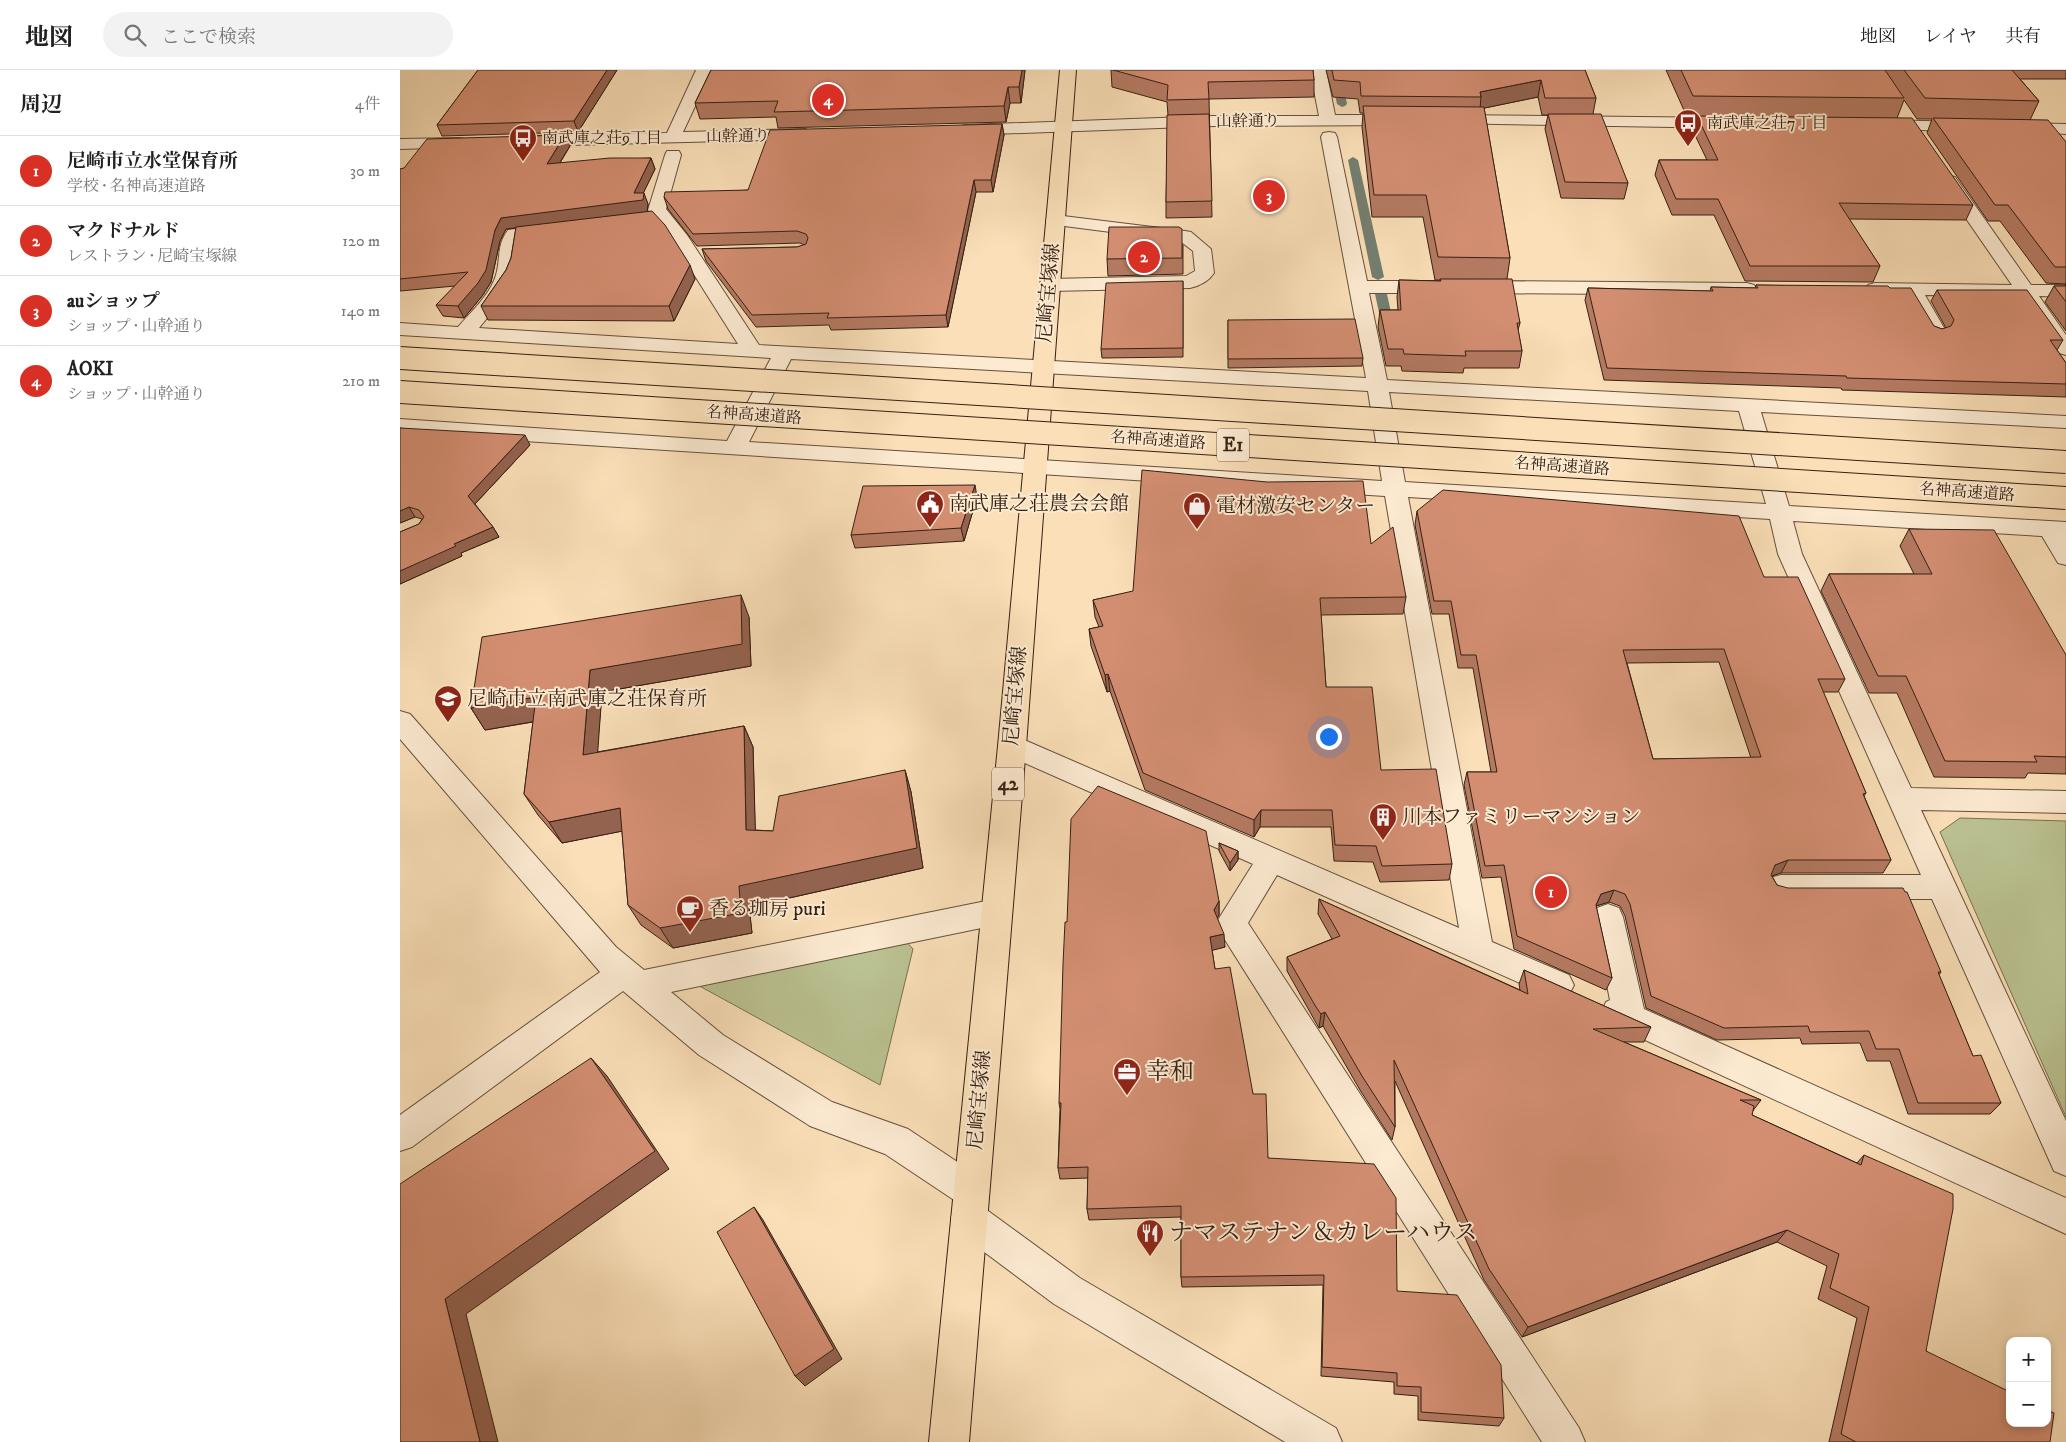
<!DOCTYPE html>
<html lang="ja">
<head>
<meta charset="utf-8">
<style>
  body { margin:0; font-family:"IM FELL DW Pica","Noto Serif JP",serif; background:#f2f2f2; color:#222 }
  .controls { position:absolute; right:15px; bottom:15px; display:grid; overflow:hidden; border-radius:10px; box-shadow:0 2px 8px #0003 }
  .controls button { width:45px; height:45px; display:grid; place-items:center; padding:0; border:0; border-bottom:1px solid #e0e0e0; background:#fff; color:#222; font:25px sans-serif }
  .you { position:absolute; left:928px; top:666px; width:18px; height:18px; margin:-12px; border:4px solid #fff; border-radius:50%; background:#1a73e8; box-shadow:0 0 0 8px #1a73e833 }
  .badge { display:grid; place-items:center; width:32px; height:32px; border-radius:50%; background:#d93025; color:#fff; font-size:16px; font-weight:700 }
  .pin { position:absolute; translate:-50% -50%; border:2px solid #fff; box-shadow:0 1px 5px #0006 }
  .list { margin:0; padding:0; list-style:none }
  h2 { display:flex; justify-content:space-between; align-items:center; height:65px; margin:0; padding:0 20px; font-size:21px }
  h2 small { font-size:16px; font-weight:400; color:#767676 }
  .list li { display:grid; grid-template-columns:32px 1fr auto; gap:15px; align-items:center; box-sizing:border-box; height:70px; padding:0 20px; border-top:1px solid #e0e0e0 }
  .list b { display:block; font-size:19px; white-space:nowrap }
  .list p { margin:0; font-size:16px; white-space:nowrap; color:#767676 }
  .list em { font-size:16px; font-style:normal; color:#767676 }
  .icon { flex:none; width:28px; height:28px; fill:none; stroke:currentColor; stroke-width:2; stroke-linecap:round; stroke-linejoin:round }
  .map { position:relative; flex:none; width:1666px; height:1372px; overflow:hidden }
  header { display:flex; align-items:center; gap:30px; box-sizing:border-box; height:70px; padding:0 25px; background:#fff; border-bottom:1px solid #e0e0e0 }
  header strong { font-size:24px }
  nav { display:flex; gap:28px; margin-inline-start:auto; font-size:18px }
  .search { width:350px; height:45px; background:#f2f2f2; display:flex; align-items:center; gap:12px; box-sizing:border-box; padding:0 18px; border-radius:28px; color:#767676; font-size:19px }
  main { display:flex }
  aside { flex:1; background:#fff }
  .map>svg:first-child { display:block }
</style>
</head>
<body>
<header>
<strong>地図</strong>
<div class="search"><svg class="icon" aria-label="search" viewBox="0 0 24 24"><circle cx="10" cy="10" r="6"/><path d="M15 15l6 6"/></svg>ここで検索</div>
<nav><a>地図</a><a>レイヤ</a><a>共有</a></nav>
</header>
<main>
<aside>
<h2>周辺<small>4件</small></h2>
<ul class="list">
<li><span class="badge">1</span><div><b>尼崎市立水堂保育所</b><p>学校 · 名神高速道路</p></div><em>30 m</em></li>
<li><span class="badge">2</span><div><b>マクドナルド</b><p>レストラン · 尼崎宝塚線</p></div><em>120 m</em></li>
<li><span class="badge">3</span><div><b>auショップ</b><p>ショップ · 山幹通り</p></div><em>140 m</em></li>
<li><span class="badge">4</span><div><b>AOKI</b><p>ショップ · 山幹通り</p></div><em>210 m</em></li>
</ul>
</aside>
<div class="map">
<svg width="1666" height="1372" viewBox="0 0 1666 1372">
  <rect width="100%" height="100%" fill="#fadfb8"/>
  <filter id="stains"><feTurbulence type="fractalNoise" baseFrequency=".004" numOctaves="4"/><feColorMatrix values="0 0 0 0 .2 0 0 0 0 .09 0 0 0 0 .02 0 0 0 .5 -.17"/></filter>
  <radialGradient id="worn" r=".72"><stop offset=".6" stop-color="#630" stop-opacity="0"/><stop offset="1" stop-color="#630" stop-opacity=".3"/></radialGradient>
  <path fill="#bbc292" stroke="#787152" d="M1560,748L1666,751V1047L1540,762Z
    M503,868L513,879L480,1015L294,913Z"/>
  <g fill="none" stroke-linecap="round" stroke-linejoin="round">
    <path fill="#747e70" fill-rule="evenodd" d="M930,0H940L947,34L945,36L942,37L937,34Z
      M953,87L958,90L984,207L978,210L972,207L948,90Z
      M981,221L987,224L995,261L989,265L983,261L975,224Z"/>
    <g stroke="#66503c" stroke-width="2">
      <path id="minor" d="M296,0H312L283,62L405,59L411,61L413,64L411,67L405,69L130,76L124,75L122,71L124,67L130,66L267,63Z
        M910,0H926L935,45H1000L1006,47L1008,50L1006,53L1000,55L814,56L565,65L559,63L557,60L559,57L565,55L814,46H919Z
        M1050,45L1332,48L1338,50L1340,53L1338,56L1332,58L1044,53L1042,50L1044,47Z
        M1480,50L1567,52L1573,54L1575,57L1573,60L1567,62L1474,58L1472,55L1474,52Z
        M1618,53L1666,54V64L1612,61L1610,58L1612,55Z
        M929,62L935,63L937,67L967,211H1035L1042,213L1045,217L1042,221L1035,223H969L987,310L1666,346V358L1361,342L1389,436L1666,452V495L1658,493L1642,466L1393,451L1402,484L1511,718L1666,721V743L1521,740L1666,1051V1106L1654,1101L1532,829H1381L1370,826L1366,817L1370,808L1381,805H1521L1378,484L1370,449L1008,427L1092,872L1169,905L1174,915L1169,925L1158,929L1147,925L877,805L848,853L1179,1358L1185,1372H1142L820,862L816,853L853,794L602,683L598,676L602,669L612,666L622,669L1059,858L985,426L0,363V349L327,371L371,288L0,265V253L58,257C71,242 90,225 96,205C101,189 96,176 108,160L152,154L158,155L161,159L158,163L121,169C116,181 119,195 114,207C107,226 91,243 79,258L338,274L271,168L248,140L265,85L267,81H279L281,85L266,139L287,165L359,275L966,308L921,67L923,63ZM391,289L968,321L982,411L349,372ZM989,322L1339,341L1366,434L1005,412Z
        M60,68L66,69L68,73L66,77L0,79V69Z
        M1549,106L1555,107L1631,215H1666V227L1639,226L1666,265V285L1659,283L1620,226L1525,225L1547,263L1544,267L1537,269L1530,267L1506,225L1468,223L1465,219L1468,215L1475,213L1612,215L1540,111L1543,107Z
        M655,145L785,161L791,162L811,179L814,203C809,211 799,216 790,218L650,221L643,219L640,215L643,211L650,209L786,206L795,201L793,181L780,171L649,154L646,150L649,146Z
        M1075,211L1347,213L1354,215L1357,219L1354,223L1347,225L1075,223L1068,221L1065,217L1068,213Z
        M0,641L10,644L216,877L244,900L596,829L607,833L611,842L607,851L596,855L271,922L323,965L432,1032L508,1059L583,1109L589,1121L583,1133L580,1135L680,1208L936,1358L942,1372H885L654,1234L556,1161L551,1148L556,1135L560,1134L485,1084L410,1056L299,985L223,921L12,1077L0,1081V1045L200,902L0,669Z
        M1208,834L1219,838L1223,847L1244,939L1666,1128V1164L1206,952L1201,942L1206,932L1210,930L1193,847L1197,838Z"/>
    </g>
    <g stroke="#352013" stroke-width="2">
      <path id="major" d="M660,0H676L626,676L569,1372H529L598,676Z"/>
    </g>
    <use href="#minor" fill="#fcead1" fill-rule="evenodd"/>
    <use href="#major" fill="#fadfb8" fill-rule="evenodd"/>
    <g stroke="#352013" stroke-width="24" stroke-linecap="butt">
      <path id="highway-bridge" d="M0,288L1666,392
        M0,322L1666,428"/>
    </g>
    <use href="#highway-bridge" stroke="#fadfb8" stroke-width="22"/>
  </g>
  <path fill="#b57a62" stroke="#352013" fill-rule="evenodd" d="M78,0H217L178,62L42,66L37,55Z
    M311,0H625L621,33H610L606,52L378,58L376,47L300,49L295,33Z
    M711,0H913L914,10V27L809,29L812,147L766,148V132L768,45L767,32L712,17Z
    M926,0H1185L1196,28L1193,44L1228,113L1224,129L1161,128L1145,59L1148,45H1142L1138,27L1084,38L1110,188L1107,209L1120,253L1118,260L1122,281L1119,298H1064L1063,303L1002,301L1001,296H986L978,257L980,240H998L997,227L999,210L1040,211V210H1035L1023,147H972L962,57L963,43H960L958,29L933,27Z
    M1266,0H1666V9H1620L1639,31L1630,50L1666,72V261L1645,232L1654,216H1665L1666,214L1646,213L1600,151H1588L1527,63L1532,49H1517L1504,30L1497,48L1573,135L1566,150L1449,149L1480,196L1473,212L1345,211L1314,145H1272L1255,105L1259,90H1307L1293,61L1297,47H1287Z
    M602,54L604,65L593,122H576L548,257L431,260L429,255L356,257L306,191L302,179L397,177L404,175L400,173L297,176L268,139L264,127L348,120Z
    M170,76L160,93L251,88L255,99L243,123L248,134L247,142L295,209L274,251L88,250L81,236L106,200L111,188L116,158L106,159L100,171L91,212L83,225L64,248L43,246L36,235L55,216L0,221V99Z
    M783,175V204L708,206L707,189Z
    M783,211V287L702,288L701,279Z
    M1356,215L1490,218L1534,256L1542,259L1546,258L1531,231L1537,220L1663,270L1657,280L1666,293V327L1442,320L1441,318L1204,310L1185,230L1188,218L1310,221L1311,217L1355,218Z
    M828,250L963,288L962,296L828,298Z
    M0,358L130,375L75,434L93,457L99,467L61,483L62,486L0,514V462L19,454L22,449L15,447L0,453Z
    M577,427L564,471L455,478L451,465Z
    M1017,441L1364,507L1445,609L1438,622H1423L1466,723L1464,726L1491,790L1483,803H1381L1372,806L1377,815L1541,902L1539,905L1573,986L1601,1033L1590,1044H1508L1490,991H1467L1460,973L1402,974L1400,968L1317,970L1246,938L1225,846L1220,836L1209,832L1196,836L1212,908L1206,920L1114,879L1101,807L1082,808L1064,715L1067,702H1091L1073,598H1058L1049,544H1032L1015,455ZM1319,592L1351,688L1253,689L1227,593Z
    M1509,459L1666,585V704L1628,703L1625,708L1534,707L1497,623H1469L1421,521L1429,504H1514L1500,476Z
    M971,474L1006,527L1003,544L921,545L926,617L981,700L1052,794L1049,810L980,812L973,792L934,791L931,757H860L854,767L745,720L710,621L707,622L691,576L689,559L699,557L695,547L693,530Z
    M349,547L351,596L202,622L197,682L344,656L353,677L355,760L373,761L505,700L511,722L523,798L349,837L352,863L273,878L241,855L228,835L222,761L162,773L138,745L124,724L133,652L85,660L71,638Z
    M819,773L838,781V790L830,801L819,781Z
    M919,829L1120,920L1119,914L1124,900L1251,957L1244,972H1224L1361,1030L1352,1042V1045L1457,1093L1464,1085L1526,1281L1650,1372H1429L1457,1248L1418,1229L1427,1196L1377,1172L1122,1267L1084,1210L995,1011V1057L992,1070L960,1020L923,956L919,958L915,951L887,901V887L932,869L918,844Z
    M819,831V845L817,848L825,877L812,880L815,899L853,1024L868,1088L997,1221L1104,1348L1099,1356L1018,1350V1326L994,1324V1312L921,1306L923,1215L782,1217L781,1207V1147L689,1150L687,1139L688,1108L660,1109L658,1098L660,1039L659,1033Z"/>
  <path fill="#946350" stroke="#352013" d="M207,0H217L178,62L174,51Z
    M622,0H625L621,33L619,17Z
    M1141,10L1138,27L1080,39L1081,27L1080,22Z
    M608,17L610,33L606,52L604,36Z
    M602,54L604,65L593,122L591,110Z
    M165,65L170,76L152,105L147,94Z
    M251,88L255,99L240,130L244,123L248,134L247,142L106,159L100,171L91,212L83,225L64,248L58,236L101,148L234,123Z
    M574,110L576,122L548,257L546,245Z
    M290,195L295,209L274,251L269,236Z
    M125,365L130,375L73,436L68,426Z
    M575,415L577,427L564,471L561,458Z
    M9,437L15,447L0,453V441Z
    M93,457L99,467L61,483L62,486L0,514V501L54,474Z
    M341,525L349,547L351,596L202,622L196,706L183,685L190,600Z
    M708,604L710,621L707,622L705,605Z
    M136,627L149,649L85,660L71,638Z
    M344,656L353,677L356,781L346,760Z
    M505,700L511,722L523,798L349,837L352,863L273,878L260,858L339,816Z
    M220,738L233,759L162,773L149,752Z
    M861,740L860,757L854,767V750Z
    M838,781V790L830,801V793Z
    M1388,790L1381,803L1368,807L1375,795Z
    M1214,820L1209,832L1196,836V835L1201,824Z
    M819,831V845L814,854V840Z
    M824,864L825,877L810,881V867Z
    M925,942L923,956L919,958L921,944Z
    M191,988L207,1006L269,1099L66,1244L98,1372H80L45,1229Z
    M354,1137L363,1150L442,1289L405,1316L395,1306Z
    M1387,1160L1377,1172L1122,1267L1128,1257Z"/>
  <path fill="#d38e72" stroke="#352013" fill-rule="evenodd" d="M78,0H207L174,51L37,55Z
    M311,0H622L619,17H608L604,36L374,42L378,31L295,33Z
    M713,0H913L914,10L808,12L809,29L767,30L768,15Z
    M932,0H1185L1196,28H1145L1141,10L1080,22L1081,27L961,26L960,12L934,10Z
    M1281,0H1485L1504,28L1293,26Z
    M1504,0H1612L1639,31L1525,28Z
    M963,36L1084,37L1110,188L1038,187L1026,125H974Z
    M809,44L812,131L766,132L767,45Z
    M1148,44H1201L1228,113L1165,112Z
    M1297,46L1512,48L1573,135L1439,133L1480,196H1350L1318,129H1276L1259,90H1318Z
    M1533,48L1648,50L1666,72V197H1655L1608,135H1595Z
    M602,54L591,110H574L546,245L427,248L429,243L352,245L302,179L397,177L406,174L408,168L406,164L397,161L293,164L264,127L265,122L348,120L370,60Z
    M165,65L147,94L210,88H251L234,123H244L243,130L101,148L95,160L86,200L78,213L58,236L36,235L68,202L0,209V99L4,98L27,69Z
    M252,141L265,155L290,195L269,236H81L106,200L111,188L116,157Z
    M709,157H779L782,159V188L707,189Z
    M1040,209H1112L1120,253H1117L1122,281H1065L1066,286L1004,284L1003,279H988L980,240H1001L999,210L1041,211Z
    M783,211V278L701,279L706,213Z
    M1356,215L1488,216L1490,218H1511L1534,256L1542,259L1551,256L1554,250L1537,220H1627L1663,270H1650L1666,293V314L1447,308L1446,306L1207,298L1188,218L1313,221L1311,217L1358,218Z
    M1654,216H1666V232Z
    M955,249L963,288L828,289V250Z
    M0,358L125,365L68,426L93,457L54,474L56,476L0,501V462L19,454L24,447L19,440L9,437L0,441Z
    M742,400L867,412L963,411L971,474L993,457L1006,527L920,528L926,617H972L981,700L1036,699L1052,794L982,796L976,776L935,775L932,740H861L854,750L743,703L708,604L705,605L689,559L703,556L693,530L733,521Z
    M575,415L561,458L451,465L463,416Z
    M1043,420L1339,446L1364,507H1398L1445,609H1418L1466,723L1463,724L1491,790H1388L1375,795L1371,805L1377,815L1388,818H1503L1505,822H1507L1541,902H1538L1573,986L1581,985L1601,1033H1518L1499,979H1476L1469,961L1410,962L1408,956L1324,958L1251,926L1230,834L1225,824L1214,820L1201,824L1196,835L1212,908L1117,866L1104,795L1085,796L1067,702H1097L1076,585H1061L1051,531H1034L1017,441ZM1324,579L1361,687L1253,689L1223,580Z
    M1509,459L1594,460L1666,585V687L1634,686L1637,692L1545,691L1506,606H1478L1429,504H1532Z
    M341,525L342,574L190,600L183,685L344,656L346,760L373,761L379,726L505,700L517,778L339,816L341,843L260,858L228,835L220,738L149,752L124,724L136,627L71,638L82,567Z
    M698,716L806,761L819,831L814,840L824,864L810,867L815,899L830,897L853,1024H866L868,1088L974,1094L996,1128L997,1221L1057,1225L1101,1295L1104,1348L1021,1342V1317L997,1316V1303L922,1297L924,1205L781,1207V1136L687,1139L688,1097L658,1098L661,1033H659L663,894L665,852H667L671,749Z
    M819,773L838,781L830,793Z
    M919,829L1128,924L1124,900L1251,957L1193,959L1361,1030H1340L1354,1036L1352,1045L1461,1095L1464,1085L1553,1124V1139L1526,1281L1610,1322V1353H1647V1340L1654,1343L1650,1372H1456L1441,1364L1469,1237L1430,1218L1439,1184L1387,1160L1128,1257L1089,1199L994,990L995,1057L962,1006L925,942L921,944L916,937L887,887L940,866Z
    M191,988L255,1081L45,1229L80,1372H0V1114Z
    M354,1137L434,1279L395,1306L317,1162Z"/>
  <defs>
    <g id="bus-pin" transform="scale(1.4375)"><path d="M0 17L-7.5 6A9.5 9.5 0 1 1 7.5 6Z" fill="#8f2418" stroke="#fcead1"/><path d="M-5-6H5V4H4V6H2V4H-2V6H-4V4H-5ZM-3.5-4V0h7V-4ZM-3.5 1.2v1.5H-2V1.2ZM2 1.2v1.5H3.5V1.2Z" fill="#fff"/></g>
    <g id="civic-pin" transform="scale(1.4375)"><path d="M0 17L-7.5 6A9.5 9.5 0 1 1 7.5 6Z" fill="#8f2418" stroke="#fcead1"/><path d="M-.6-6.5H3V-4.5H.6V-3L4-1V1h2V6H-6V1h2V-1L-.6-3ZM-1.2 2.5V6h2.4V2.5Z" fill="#fff"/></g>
    <g id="shop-pin" transform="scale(1.4375)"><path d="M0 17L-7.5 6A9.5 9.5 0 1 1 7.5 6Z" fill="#8f2418" stroke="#fcead1"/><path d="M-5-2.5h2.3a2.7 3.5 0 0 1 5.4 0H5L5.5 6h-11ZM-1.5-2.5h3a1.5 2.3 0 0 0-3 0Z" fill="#fff"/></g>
    <g id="school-pin" transform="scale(1.4375)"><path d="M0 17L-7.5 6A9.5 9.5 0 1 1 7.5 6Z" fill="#8f2418" stroke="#fcead1"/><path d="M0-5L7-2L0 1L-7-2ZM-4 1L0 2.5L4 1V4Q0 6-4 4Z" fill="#fff"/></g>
    <g id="building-pin" transform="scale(1.4375)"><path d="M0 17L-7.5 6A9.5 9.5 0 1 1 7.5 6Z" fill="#8f2418" stroke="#fcead1"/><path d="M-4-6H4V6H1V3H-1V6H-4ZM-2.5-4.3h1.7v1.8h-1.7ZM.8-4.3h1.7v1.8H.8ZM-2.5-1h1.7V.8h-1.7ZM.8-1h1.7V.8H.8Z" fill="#fff"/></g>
    <g id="cafe-pin" transform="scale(1.4375)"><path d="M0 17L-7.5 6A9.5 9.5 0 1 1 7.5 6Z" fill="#8f2418" stroke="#fcead1"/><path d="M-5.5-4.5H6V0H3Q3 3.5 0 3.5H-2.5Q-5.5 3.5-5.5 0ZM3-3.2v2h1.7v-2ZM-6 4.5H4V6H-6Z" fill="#fff"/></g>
    <g id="office-pin" transform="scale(1.4375)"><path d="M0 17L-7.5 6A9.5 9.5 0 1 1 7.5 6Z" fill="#8f2418" stroke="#fcead1"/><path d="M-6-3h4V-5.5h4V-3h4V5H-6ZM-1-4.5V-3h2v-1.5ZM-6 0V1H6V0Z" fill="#fff"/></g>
    <g id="restaurant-pin" transform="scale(1.4375)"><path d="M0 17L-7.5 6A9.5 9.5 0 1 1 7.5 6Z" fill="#8f2418" stroke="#fcead1"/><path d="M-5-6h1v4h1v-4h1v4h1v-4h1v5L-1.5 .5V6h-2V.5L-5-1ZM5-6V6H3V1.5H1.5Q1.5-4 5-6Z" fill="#fff"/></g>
  </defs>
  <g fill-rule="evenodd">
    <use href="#bus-pin" x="1288" y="53"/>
    <use href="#bus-pin" x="123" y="68"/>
    <use href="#civic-pin" x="530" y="434"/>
    <use href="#shop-pin" x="797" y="436"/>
    <use href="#school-pin" x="48" y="629"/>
    <use href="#building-pin" x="983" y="747"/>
    <use href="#cafe-pin" x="290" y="839"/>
    <use href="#office-pin" x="727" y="1002"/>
    <use href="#restaurant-pin" x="750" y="1163"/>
  </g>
  <g text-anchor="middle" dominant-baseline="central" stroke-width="4" stroke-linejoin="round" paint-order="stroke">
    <g font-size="16" fill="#352013" stroke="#fcead1">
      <text transform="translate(848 51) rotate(-1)">山幹通り</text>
      <text transform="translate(338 66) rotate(-1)">山幹通り</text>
      <text transform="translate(354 345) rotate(4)">名神高速道路</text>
      <text transform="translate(758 370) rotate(4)">名神高速道路</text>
      <text transform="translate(1162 396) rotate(4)">名神高速道路</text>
      <text transform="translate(1567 422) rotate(4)">名神高速道路</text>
    </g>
    <g font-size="16" fill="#352013" stroke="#fcead1" text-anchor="start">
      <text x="1307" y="53">南武庫之荘7丁目</text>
      <text x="142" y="68">南武庫之荘9丁目</text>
    </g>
    <g fill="#fcead1" stroke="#715d4c" stroke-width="1">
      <rect x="817" y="358.5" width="32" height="33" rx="4"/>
      <rect x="592" y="697.5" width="32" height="33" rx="4"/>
    </g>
    <g font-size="19" font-weight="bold" fill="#352013">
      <text x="833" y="375">E1</text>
      <text x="608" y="714">42</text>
    </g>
    <g font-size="20" fill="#352013" stroke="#fcead1">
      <text transform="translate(649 223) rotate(-85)">尼崎宝塚線</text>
      <text transform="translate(616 626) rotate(-85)">尼崎宝塚線</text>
      <text transform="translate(580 1030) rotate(-85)">尼崎宝塚線</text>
    </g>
    <g font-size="20" fill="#352013" stroke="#fcead1" text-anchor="start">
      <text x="549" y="434">南武庫之荘農会会館</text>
      <text x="816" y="436">電材激安センター</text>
      <text x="67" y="629">尼崎市立南武庫之荘保育所</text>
      <text x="1002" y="747">川本ファミリーマンション</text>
      <text x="309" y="839">香る珈房 puri</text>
    </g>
    <g font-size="24" fill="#352013" stroke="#fcead1" text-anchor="start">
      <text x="746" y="1002">幸和</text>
      <text x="769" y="1163">ナマステナン＆カレーハウス</text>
    </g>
  </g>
  <rect width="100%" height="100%" filter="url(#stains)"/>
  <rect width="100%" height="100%" fill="url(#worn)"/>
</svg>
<div class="controls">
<button>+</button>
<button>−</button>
</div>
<div class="you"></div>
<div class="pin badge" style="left:1151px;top:822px">1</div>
<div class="pin badge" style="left:744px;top:187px">2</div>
<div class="pin badge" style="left:869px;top:126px">3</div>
<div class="pin badge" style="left:428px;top:30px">4</div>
</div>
</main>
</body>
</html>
